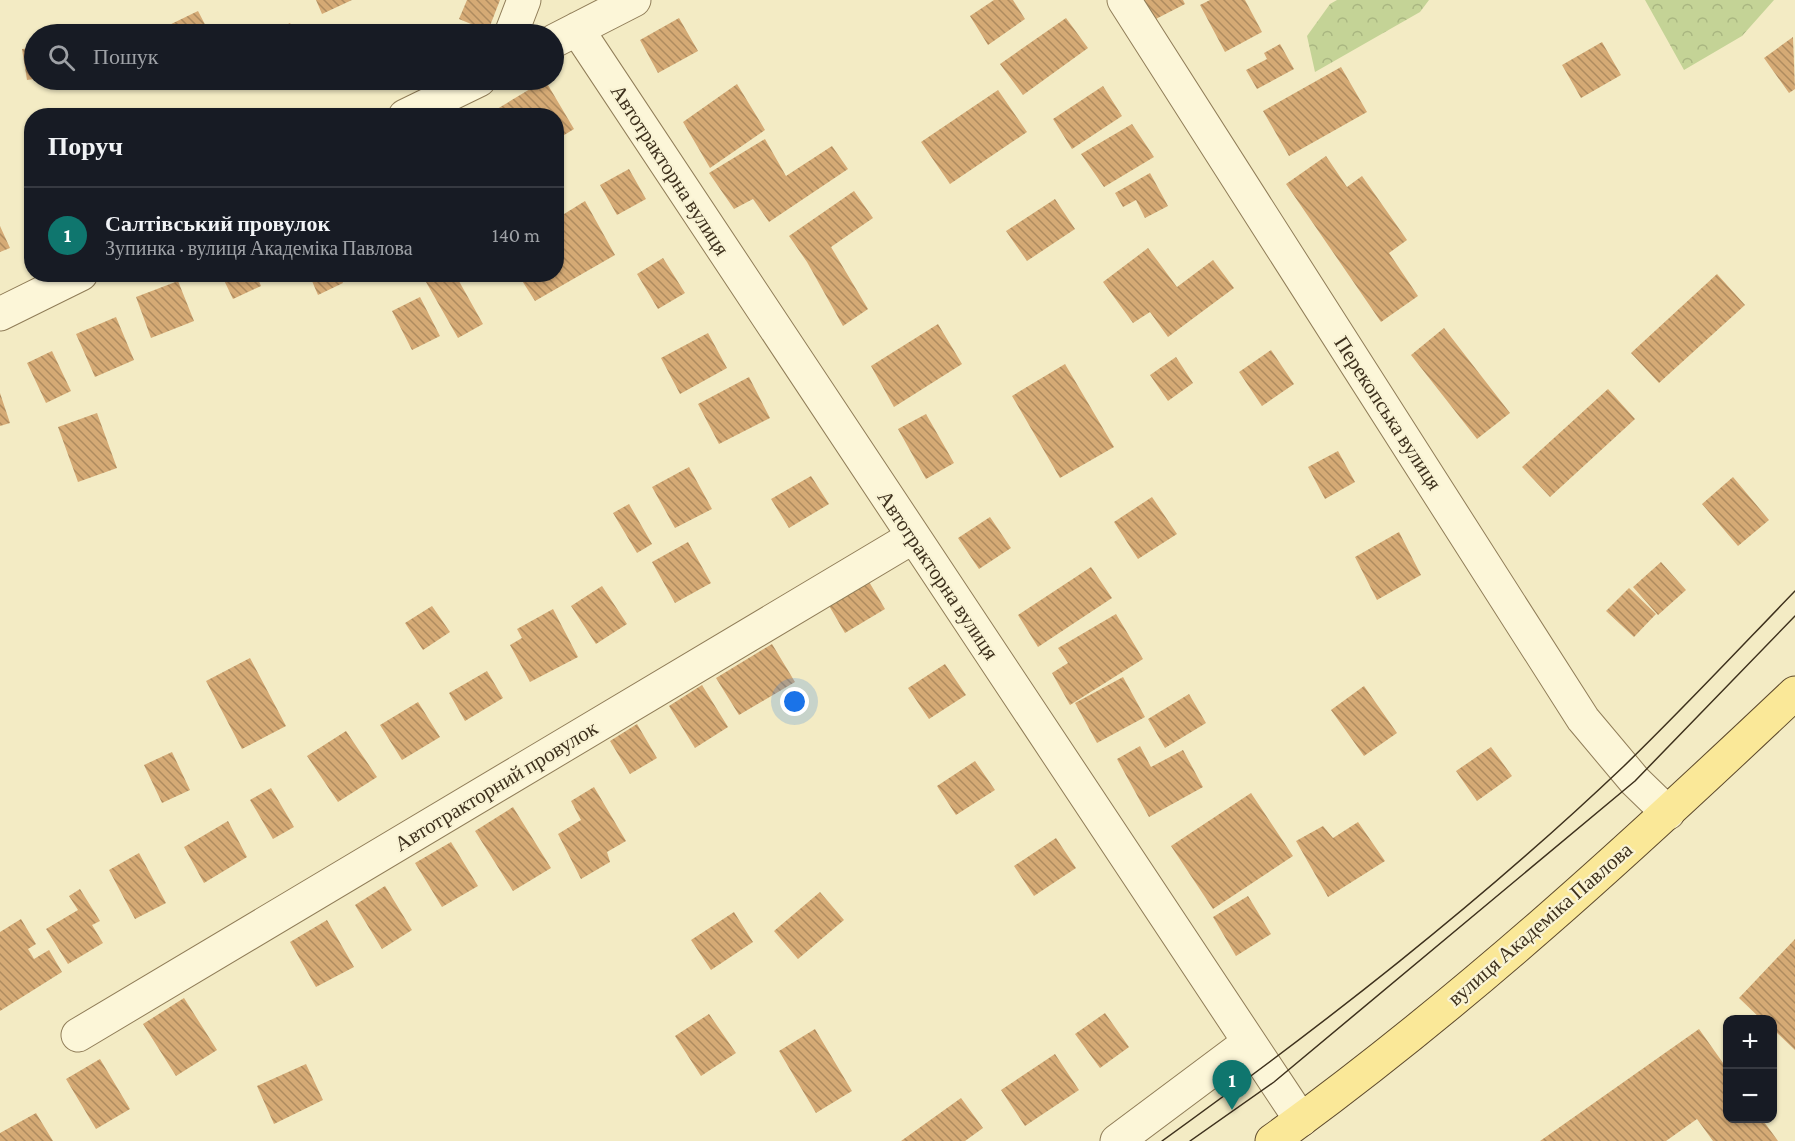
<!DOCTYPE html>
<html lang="uk">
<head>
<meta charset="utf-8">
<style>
  body { margin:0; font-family:"Crimson Pro",serif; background:#242831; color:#f1f3f6 }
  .controls { position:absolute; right:18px; bottom:18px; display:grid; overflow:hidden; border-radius:12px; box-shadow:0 2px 4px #0004 }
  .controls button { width:54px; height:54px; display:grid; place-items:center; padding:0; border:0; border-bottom:2px solid #363941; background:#171b24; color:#f1f3f6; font:30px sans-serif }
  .you { position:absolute; left:795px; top:702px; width:21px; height:21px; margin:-15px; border:4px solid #fff; border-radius:50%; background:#1a73e8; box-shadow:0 0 0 9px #1a73e833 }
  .badge { display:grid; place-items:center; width:39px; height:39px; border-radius:50%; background:#0f766e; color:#fff; font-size:20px; font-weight:700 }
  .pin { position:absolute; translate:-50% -50px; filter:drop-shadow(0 2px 3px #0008) }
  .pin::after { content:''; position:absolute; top:32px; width:21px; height:18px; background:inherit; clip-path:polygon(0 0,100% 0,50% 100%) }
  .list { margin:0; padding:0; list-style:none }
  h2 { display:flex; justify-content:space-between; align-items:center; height:78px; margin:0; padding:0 24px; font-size:26px }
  h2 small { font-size:20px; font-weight:400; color:#9ea1a6 }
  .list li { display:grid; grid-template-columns:39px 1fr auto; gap:18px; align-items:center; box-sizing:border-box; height:96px; padding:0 24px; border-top:2px solid #363941 }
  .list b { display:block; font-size:22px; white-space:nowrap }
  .list p { margin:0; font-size:20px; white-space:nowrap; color:#9ea1a6 }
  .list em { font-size:20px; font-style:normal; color:#9ea1a6 }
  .icon { flex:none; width:33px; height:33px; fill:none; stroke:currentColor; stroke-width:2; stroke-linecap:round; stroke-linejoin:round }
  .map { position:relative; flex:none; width:1795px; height:1141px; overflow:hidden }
  .search { position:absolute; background:#171b24; box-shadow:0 2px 4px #0004; left:24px; top:24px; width:540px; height:66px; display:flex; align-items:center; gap:15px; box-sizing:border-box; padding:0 21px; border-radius:33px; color:#9ea1a6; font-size:22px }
  .panel { position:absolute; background:#171b24; box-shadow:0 2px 4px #0004; left:24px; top:108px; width:540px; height:174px; border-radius:24px }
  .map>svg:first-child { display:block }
</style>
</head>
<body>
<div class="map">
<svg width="1795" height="1141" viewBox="0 0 1795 1141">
  <defs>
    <pattern id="forest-crowns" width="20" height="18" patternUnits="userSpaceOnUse" patternTransform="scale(1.5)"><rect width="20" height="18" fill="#c4d396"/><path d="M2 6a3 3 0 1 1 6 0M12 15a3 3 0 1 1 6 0" fill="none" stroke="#a9b681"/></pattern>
    <pattern id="building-back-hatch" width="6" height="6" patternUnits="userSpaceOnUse" patternTransform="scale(1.5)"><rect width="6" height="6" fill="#d5aa75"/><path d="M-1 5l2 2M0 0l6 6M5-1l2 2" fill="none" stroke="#ae8b5f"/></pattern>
  </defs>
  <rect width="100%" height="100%" fill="#f3ebc4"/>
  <path fill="url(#forest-crowns)" d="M1337,0H1429L1420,12L1315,72L1307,36L1330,4Z
    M1645,0H1774L1742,36L1684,70Z"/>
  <path fill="url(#building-back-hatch)" d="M316,0H352L322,14Z
    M467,0H500L488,31L459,19Z
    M994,0H1013L1025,19L988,45L970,16Z
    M1138,0H1183L1185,4L1150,22Z
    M1210,0H1245L1262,32L1225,52L1200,5Z
    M198,11L210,34H166L163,28Z
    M679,18L698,51L658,73L640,40Z
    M1066,18L1088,48L1023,95L1000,64Z
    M290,23L296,34H268Z
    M1793,37L1795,89L1789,93L1764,58Z
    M1602,42L1621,75L1581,98L1562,65Z
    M1280,44L1294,69L1257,89L1246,70L1267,59L1264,53Z
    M34,48V79L27,80L22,49Z
    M1341,67L1367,112L1289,156L1263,111Z
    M545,80L574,129L556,140V116H494L492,112Z
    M737,84L765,130L710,168L683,122Z
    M1103,86L1122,116L1072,149L1053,119Z
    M998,90L1027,132L950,184L921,142Z
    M1132,124L1154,157L1104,187L1081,154Z
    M765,139L786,176L832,146L848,169L769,222L753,199L734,209L709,173Z
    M1326,156L1347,187L1362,176L1407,240L1389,253L1418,296L1381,322L1286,184Z
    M629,169L646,199L617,215L600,185Z
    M1150,173L1168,206L1145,218L1136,200L1123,207L1115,193Z
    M854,191L873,218L831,247L868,309L843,326L807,262L789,236Z
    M1055,199L1075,229L1027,261L1006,231Z
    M585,201L615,255L535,301L519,276L556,274V219Z
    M0,226L10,248L0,252Z
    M1148,248L1177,287L1213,260L1234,288L1168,337L1150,312L1133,323L1103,282Z
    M663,258L685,293L658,309L637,274Z
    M221,274H256L261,286L233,299Z
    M309,274H339L343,283L318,295Z
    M455,274L483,324L458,338L422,275Z
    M1717,274L1745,305L1659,383L1631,353Z
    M178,281L194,321L151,338L136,297Z
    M420,297L440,336L412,350L392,311Z
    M116,317L134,360L95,377L76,334Z
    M938,324L962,364L894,407L871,366Z
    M1444,328L1510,413L1477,439L1411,355Z
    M708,333L727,368L680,394L661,358Z
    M1271,350L1294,384L1262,406L1239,372Z
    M52,351L71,391L46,403L27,363Z
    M1176,357L1193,383L1168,401L1150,375Z
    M1065,364L1114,447L1060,478L1012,396Z
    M749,377L770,418L719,444L698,404Z
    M1608,389L1635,419L1550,497L1522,467Z
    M0,393L10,423L0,426Z
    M97,413L117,468L78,482L58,427Z
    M926,414L954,463L926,479L898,429Z
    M1338,451L1355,482L1325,499L1308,467Z
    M689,467L712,509L675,528L652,487Z
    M811,476L829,504L789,528L771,499Z
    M1733,477L1769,520L1738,546L1702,504Z
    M1152,497L1177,534L1138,559L1114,522Z
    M629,504L652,544L637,553L613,513Z
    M990,517L1011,548L979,569L958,538Z
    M1399,532L1421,575L1377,600L1355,557Z
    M688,542L711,583L675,603L652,562Z
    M1661,562L1686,590L1658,615L1633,587Z
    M1091,567L1112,598L1038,647L1018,615Z
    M868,580L885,609L845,633L828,604Z
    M602,586L627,624L596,644L571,606Z
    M1629,588L1656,614L1634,637L1606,611Z
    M432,606L450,632L423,650L405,623Z
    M553,609L578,657L530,682L510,645L522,638L517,629Z
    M1116,614L1143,659L1070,705L1052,673L1068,663L1058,648Z
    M772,644L795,682L739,715L716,678Z
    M250,658L286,726L242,749L206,681Z
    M945,664L966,695L929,719L908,688Z
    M487,671L503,698L465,721L449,693Z
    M1123,677L1145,717L1097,743L1075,703Z
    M702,685L728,727L695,748L669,706Z
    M1364,686L1397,733L1364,756L1331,710Z
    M1189,694L1206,723L1165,748L1148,719Z
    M418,702L440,737L402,760L380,725Z
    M637,724L657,758L630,774L610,741Z
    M346,731L377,777L338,802L307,756Z
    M1140,746L1151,767L1183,750L1203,787L1149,817L1117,759Z
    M1491,747L1512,776L1477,801L1456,771Z
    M172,752L190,790L162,803L144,765Z
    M975,761L995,790L956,815L937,786Z
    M594,787L626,841L607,852L610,862L581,879L558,834L581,820L571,801Z
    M271,788L294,827L273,839L250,800Z
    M1251,793L1293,856L1213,909L1171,846Z
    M513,807L551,868L513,891L475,831Z
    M228,821L247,857L204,883L184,847Z
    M1358,822L1385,861L1328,897L1296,841L1323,826L1333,838Z
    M1056,838L1076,868L1034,896L1014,866Z
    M451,842L478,886L442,907L415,863Z
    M139,853L166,903L135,919L109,870Z
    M385,886L412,930L382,949L355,905Z
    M80,889L100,921L92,925L103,943L68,964L46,929L78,910L69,896Z
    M820,892L844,920L798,959L774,931Z
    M1248,896L1271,934L1236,956L1213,917Z
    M734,912L753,942L711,970L691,940Z
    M21,919L36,944L28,949L34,959L49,950L62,972L0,1011V932Z
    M327,920L354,967L316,987L290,942Z
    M1795,939V1050L1773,1029L1772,1020H1762L1739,998Z
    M184,998L217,1050L176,1076L143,1024Z
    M1105,1013L1129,1047L1100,1068L1075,1034Z
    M709,1014L736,1053L701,1076L675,1036Z
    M815,1029L852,1091L816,1113L779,1051Z
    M1699,1029L1728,1070V1118L1762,1119L1778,1141H1713L1697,1119L1666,1141H1540Z
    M1055,1054L1079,1090L1025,1126L1001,1090Z
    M100,1059L130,1109L96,1129L66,1079Z
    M306,1064L323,1100L274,1124L257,1086Z
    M961,1098L983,1128L965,1141H901Z
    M36,1113L53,1141H0V1133Z"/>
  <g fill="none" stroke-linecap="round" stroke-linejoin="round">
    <g stroke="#907d58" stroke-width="35">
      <path id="minor" d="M1124,0L1583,719L1635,781L1668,813
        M577,29L1301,1120
        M511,34L524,0
        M554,41L634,0
        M405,116L479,80
        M0,314L81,274
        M78,1035L913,537
        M1117,1141L1248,1043"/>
    </g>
    <g stroke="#5d492c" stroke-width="35">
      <path id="major" d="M1272,1141C1459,1006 1628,851 1795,693"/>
    </g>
    <use href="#minor" stroke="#fcf6d8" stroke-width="33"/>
    <use href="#major" stroke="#fae898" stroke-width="33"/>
    <path stroke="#3e311d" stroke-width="1.5" d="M1162,1141C1323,1025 1480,903 1624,766C1682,710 1738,650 1795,591
      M1190,1141L1274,1082L1635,781L1795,616"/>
  </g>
  <g text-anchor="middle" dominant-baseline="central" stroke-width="4.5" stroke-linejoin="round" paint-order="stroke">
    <g font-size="21" fill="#3e311d" stroke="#f9f3d4">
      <text transform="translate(670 170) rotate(57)">Автотракторна вулиця</text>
      <text transform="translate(1388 413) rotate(57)">Перекопська вулиця</text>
      <text transform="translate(938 575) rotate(56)">Автотракторна вулиця</text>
      <text transform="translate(496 786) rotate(-31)">Автотракторний провулок</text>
      <text transform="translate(1540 924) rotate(-41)">вулиця Академіка Павлова</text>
    </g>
  </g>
</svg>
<div class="controls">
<button>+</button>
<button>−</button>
</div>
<div class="you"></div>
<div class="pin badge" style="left:1232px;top:1110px">1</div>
<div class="search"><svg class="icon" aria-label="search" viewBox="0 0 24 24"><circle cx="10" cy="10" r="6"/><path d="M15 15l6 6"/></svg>Пошук</div>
<section class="panel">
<h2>Поруч<small></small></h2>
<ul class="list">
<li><span class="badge">1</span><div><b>Салтівський провулок</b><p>Зупинка · вулиця Академіка Павлова</p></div><em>140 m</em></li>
</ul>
</section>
</div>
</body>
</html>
